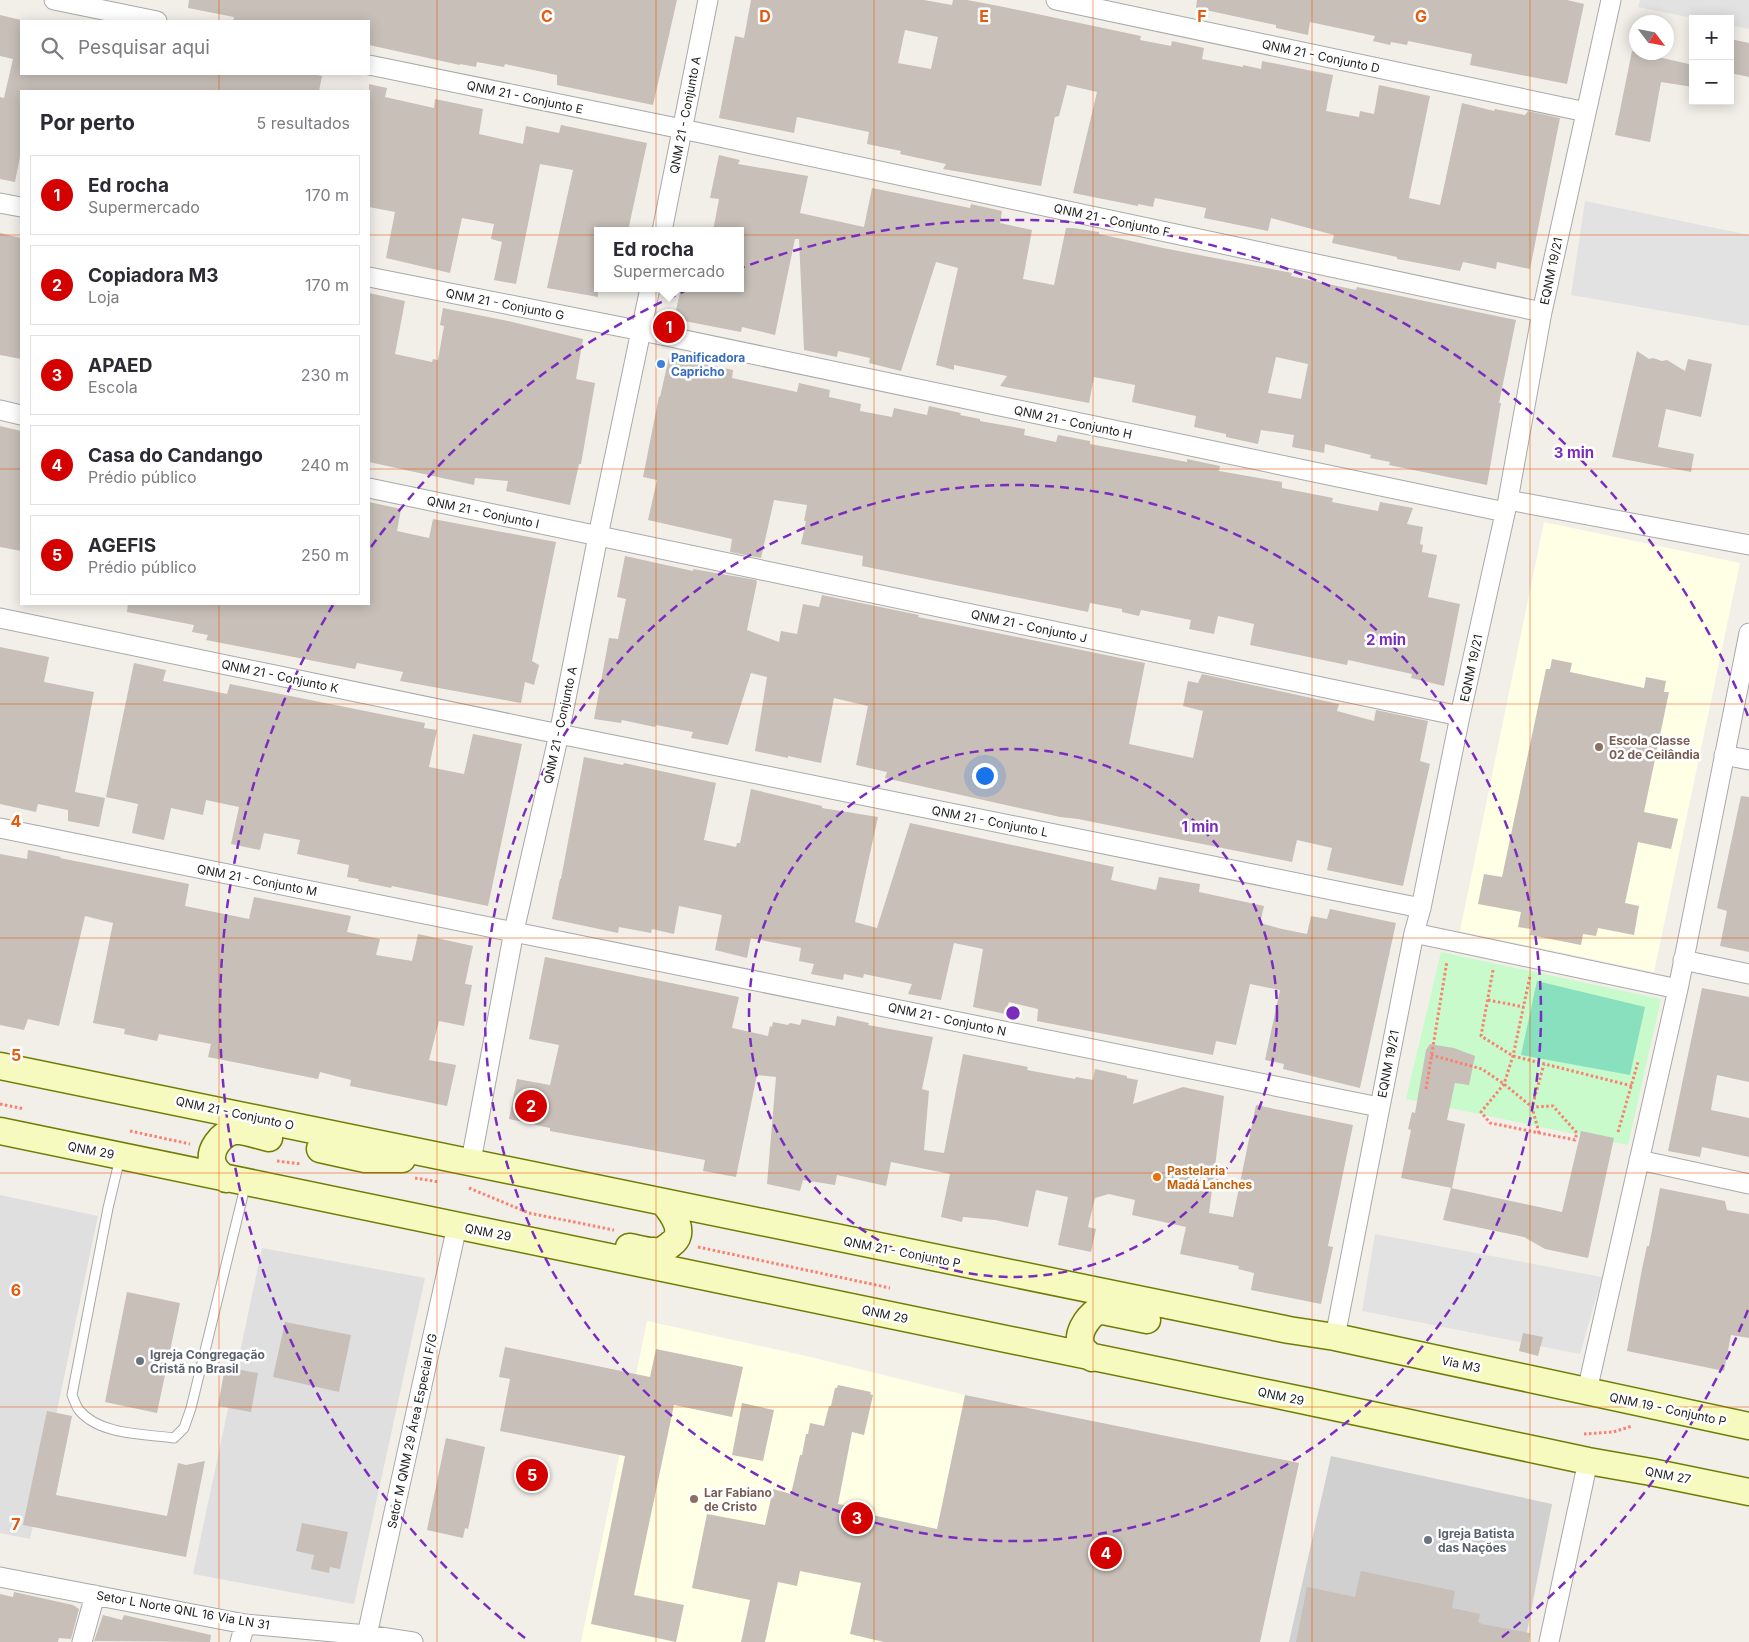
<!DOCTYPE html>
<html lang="pt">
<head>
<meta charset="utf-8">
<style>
  body { margin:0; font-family:Inter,sans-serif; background:#f7f7f7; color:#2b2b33 }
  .controls { position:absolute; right:15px; top:15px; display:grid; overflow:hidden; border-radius:0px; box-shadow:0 2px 12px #0003 }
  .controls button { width:45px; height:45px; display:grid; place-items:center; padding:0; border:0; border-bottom:1px solid #e1e1e2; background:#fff; color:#2b2b33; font:25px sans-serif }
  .compass { position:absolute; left:1629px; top:15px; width:45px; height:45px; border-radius:50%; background:#fff; box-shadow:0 2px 12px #0003; rotate:122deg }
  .you { position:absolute; left:984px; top:775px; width:18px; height:18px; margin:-12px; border:4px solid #fff; border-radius:50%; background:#1a73e8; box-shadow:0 0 0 8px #1a73e833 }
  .badge { display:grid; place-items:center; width:32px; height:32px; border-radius:50%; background:#d40000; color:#fff; font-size:16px; font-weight:700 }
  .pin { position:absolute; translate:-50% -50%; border:2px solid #fff; box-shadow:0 1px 5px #0006 }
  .popup { position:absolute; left:594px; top:227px; width:150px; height:65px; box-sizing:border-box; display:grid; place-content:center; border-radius:0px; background:#fff; filter:drop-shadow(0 1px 4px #0005); font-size:16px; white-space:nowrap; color:#7c7c81 }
  .popup b { font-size:19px; color:#2b2b33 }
  .popup::after { content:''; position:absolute; left:50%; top:100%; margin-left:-10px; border:10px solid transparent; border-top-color:#fff }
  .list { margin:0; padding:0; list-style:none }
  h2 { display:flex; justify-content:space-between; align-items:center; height:65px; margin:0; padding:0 20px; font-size:21px }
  h2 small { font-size:16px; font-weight:400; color:#7c7c81 }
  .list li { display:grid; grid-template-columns:32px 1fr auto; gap:15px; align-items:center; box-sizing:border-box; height:80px; margin:0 10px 10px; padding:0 10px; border:1px solid #e1e1e2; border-radius:0px }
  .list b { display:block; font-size:19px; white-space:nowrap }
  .list p { margin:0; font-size:16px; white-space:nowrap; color:#7c7c81 }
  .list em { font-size:16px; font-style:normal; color:#7c7c81 }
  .icon { flex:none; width:28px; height:28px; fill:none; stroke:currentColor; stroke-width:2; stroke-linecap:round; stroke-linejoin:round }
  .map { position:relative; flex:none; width:1749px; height:1642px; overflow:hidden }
  .search { position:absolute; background:#fff; box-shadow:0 2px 12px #0003; left:20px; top:20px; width:350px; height:55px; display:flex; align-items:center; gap:12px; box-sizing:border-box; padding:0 18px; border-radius:0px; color:#7c7c81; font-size:19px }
  .panel { position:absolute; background:#fff; box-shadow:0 2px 12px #0003; left:20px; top:90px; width:350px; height:515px; border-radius:0px }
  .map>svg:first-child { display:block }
</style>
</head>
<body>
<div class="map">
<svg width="1749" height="1642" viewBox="0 0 1749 1642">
  <rect width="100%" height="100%" fill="#f2efe9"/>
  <path fill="#e0dfdf" d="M0,1195L98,1216L30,1539L0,1533Z
    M262,1248L425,1278L354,1604L193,1574Z"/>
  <path fill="#ffffe5" d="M1544,522L1740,563L1654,972L1460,931Z
    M647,1321L806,1356L965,1395L914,1642H581Z"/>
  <path fill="#d0d0d0" d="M1331,1456L1552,1504L1525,1642H1289Z"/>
  <path fill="#c8facc" d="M1441,952L1661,999L1628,1145L1406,1099Z"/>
  <path fill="#88e0be" d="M1537,981L1645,1007L1630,1075L1521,1055Z"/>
  <path fill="#e2e2e2" d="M1640,0H1749V29L1730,25V19H1698L1638,7Z
    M1585,201L1749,235V326L1571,295Z
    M1375,1234L1602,1277L1580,1354L1362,1311Z"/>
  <path fill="#c7bfb8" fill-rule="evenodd" d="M189,0H677L653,105L557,85V75L505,64L504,67L477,62L476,67L460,64V65L369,45V21H233L234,17L188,8Z
    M751,0H924L952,5L953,0H967L999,6L1141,36L1140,40L1171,46L1172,41L1204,48L1202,59L1243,67V65L1261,69L1262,61L1333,75L1326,111L1359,117L1360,111L1374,114L1379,85L1430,96L1409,198L1440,205L1462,103L1494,111L1495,109L1525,115L1528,111L1560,118L1530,269L1497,262L1496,269L1463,262L1460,271L1397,259V257L1332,243L1334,235L1271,218L1268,231L1204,218L1206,208L1155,198L1153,207L1138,204V206L1073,193L1097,92L1067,85L1059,116L1055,117L1041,186L943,169L946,164L900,154L901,151L867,144L869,132L797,117L794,133L719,118L735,36L744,38ZM905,30L938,37L931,69L898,63Z
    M1197,0H1567L1584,4L1567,84L1470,65L1472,54L1408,41L1407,45L1391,42L1390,45L1373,41L1375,36L1310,22L1308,35L1276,28V25L1196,8Z
    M0,15L21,20V74H312L322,76L319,91H21V152L15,182L0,179V97L4,98L13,59L0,56Z
    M1730,39L1749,43V77L1730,73Z
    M1632,51L1693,65V87L1661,82L1650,142L1615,135Z
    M369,84L387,88L385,97L434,108L435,99L483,109L479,134L523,144L526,126L559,133L561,125L647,143L628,231H598V297L547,288L573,170L540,164L516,284L494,280L502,242L491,239L494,224L462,218L450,273L386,258L395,212L369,207Z
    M719,155L740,160L738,164L808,176L800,213L864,227L872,188L970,208L971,204L1002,211L1000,223L1032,230L1023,279L1054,285L1066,228H1073L1099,232V234L1163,248L1292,273L1291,276L1356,290L1357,287L1516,320L1499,403H1501L1487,485L1389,465L1390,462L1370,458L1371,455L1325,444L1324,453L1292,447L1294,435L1261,430L1258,444L1226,437V434L1194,427L1196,416L1132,402L1135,385L1094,377L1089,403L1000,386L1007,376L954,365V370L936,365L958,268L936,262L901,371L869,363L870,358L838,351L837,357L804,350L799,239H795L775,335L742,327L741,332L674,319L681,288H740V231H713L719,199L710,198ZM1276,357L1308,364L1301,399L1268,393Z
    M0,233L21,238V359L0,355Z
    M369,293L405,301L395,354L432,362L433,359L438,360L444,326L440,325L443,308L508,321L583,339L576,379L595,383L581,464H579L570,505L506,491L508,481L475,478L474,485L369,462Z
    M1637,351L1649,359L1653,358L1662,361L1667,360L1685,371L1688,359L1712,364L1701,417L1666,409L1658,447L1694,454L1691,472L1612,457Z
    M669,357L733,370L732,378L783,389L797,392L799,383L830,390L829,397L861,404L860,411L892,417L894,408L927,415L929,406L961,413L960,415L980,419V421L1025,429L1024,435L1056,442L1058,435L1090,441V444L1187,462V459L1220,466L1219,471L1282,482V488L1333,498L1332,502L1378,511L1380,502L1413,508L1407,524L1423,527L1420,544L1423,545L1422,552L1437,555L1428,597L1460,604L1444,686L1411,678L1412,674L1348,660L1347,665L1250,645L1254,624L1218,616L1214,634L1189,629L1191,620L1141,610L1139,616L1122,612V609L1090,603L1088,612L862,566L863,556L801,544L806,521H804L807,505L774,500L761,558L730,552L732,539L648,520L657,480L643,477L659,396L660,397Z
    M0,426L21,431V551L0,547Z
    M369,502L401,509L397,531L429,538L433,519L556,542L532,661L539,665L534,685L525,682L521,703L400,681L403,672L357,663L355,669L206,640L208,635L192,632L194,625L127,612L128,604H369Z
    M625,556L693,571V569L756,580L757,582L747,630L779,642L781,631L797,634L803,604L819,607L822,595L919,615L918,617L1145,663L1129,744L1193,758L1203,711L1183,706L1188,681L1198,683L1202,674L1339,704L1337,711L1374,721L1376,710L1428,721L1420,761L1430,764L1403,886L1327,870L1332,848L1297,840L1292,862L1078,819L1060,817L885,778L887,772L856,765L868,706L834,698L821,763L788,756V758L755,751L767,677L751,673L728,745L691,738L693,732L656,725L655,727L622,720L621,723L594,719L609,638L618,639L626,599L617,597Z
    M0,647L49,657L44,682L94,692L75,792L105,798L99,827L68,821V810L38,804L36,812L0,804Z
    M1552,659L1572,663L1570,672L1644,688L1646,677L1666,681L1664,692H1669L1644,812L1678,819L1671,849L1638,842L1625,903L1639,906L1634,935L1598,928L1596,936L1583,934L1581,945L1530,935L1531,929L1518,927L1521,912L1478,904L1484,874L1502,877L1546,669H1550Z
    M134,663L166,670L163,681L227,694L230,684L425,723L424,728L437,730L429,767L464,774L473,734L522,744L488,906L392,886L391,888L358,881L359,879L347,877L349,865L297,854L300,840L264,833L260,850L231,844L239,807L206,800L203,815L171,808L164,840L132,833L138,804L106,797Z
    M584,757L623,765L624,763L716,783L704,840L736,847L737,843H740L751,789L822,806V808L878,817L855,922L877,928L910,823L1114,867L1111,880L1156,890L1159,877L1200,884L1199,892L1264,906L1260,923L1282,929L1307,934L1311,916L1327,919L1330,909L1396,923L1360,1088L1283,1069L1284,1064L1265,1060L1280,990L1250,984L1236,1045L1216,1041L1213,1055L1037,1021L1038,1009L1009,1002L1005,1014L973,1007L983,949L954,943L941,1000L908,994L912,984L864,974L863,978L844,974L843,980L811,974L814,964L799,961L801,948L751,938L747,958L715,950L722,915L679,906L674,934L652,929L651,933L619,927L618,933L552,919L560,879H561Z
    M1741,796L1749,797V952L1720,946L1727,911L1717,908Z
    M28,850L61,857L60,858L189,884L185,906L249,919L254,897L351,916L347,932L380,939L376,955L412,961L418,934L473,946L465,984L472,985L464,1026L439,1021L429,1060L456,1065L447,1106L350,1086L351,1080L320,1072L318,1079L208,1057L211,1044L159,1034L157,1041L124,1034L125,1029L93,1023L113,923L85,916L59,1026L28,1019L24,1030L0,1025V854L27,859Z
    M545,957L739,997L732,1028L768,1036L770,1026L772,1027L773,1022L788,1025L790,1023L800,1025L802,1019L835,1026L837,1016L869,1023L868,1025L933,1037L922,1089L929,1091L924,1150L944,1153L963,1054L1028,1067L1027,1070L1075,1079L1076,1077L1093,1080L1095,1069L1127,1076V1078L1138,1080L1133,1104L1183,1087L1224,1096L1209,1213L1233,1217L1256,1105L1353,1125L1328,1246L1333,1247L1321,1304L1251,1290L1254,1273L1238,1269L1239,1266L1180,1254L1186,1227L1132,1215L1135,1200L1109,1194L1095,1198L1088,1227L1096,1229L1091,1252L1058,1245L1068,1197L1036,1190L1028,1227L995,1220L963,1217L962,1222L941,1217L950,1174L891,1162L886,1186L837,1175L835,1185L803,1180L800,1191L767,1184L776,1077L757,1075L736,1177L703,1171L705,1160L550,1131V1128L509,1119L517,1079L550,1085L559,1045L529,1039Z
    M1702,988L1749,997V1082L1717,1075L1711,1110L1749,1118V1157L1702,1147L1700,1157L1668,1151Z
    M1430,1044L1454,1048L1475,1056L1469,1085L1455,1083L1447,1120L1465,1124L1452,1188L1401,1178L1411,1130L1408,1129L1412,1112L1415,1113L1426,1050Z
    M1581,1131L1614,1138L1588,1258L1545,1249L1524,1237L1443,1220L1451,1188L1562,1212Z
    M1660,1188L1725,1201L1727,1210L1749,1214V1338L1731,1335L1724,1371L1627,1351L1642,1269L1647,1246H1649Z
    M127,1292L180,1303L157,1413L105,1402Z
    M285,1322L351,1335L339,1392L273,1377Z
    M1523,1333L1543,1337L1538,1356L1519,1351Z
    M505,1347L650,1377L656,1349L743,1367L732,1417L674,1405L634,1595L684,1605L676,1642L591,1624L625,1456L500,1431L510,1379L499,1377Z
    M225,1367L258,1373L251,1412L218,1406Z
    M838,1385L871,1392L870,1394L873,1395L864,1435L852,1432L838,1504L849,1506V1510L937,1529L965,1395L1299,1463L1260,1642H884L850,1634L861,1583L800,1571L797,1586L778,1582L765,1642H741L750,1600L692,1588L707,1514L765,1525L773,1489L791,1494L800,1455H802L806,1434H808L810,1423L824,1426L829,1406H831L835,1388H837Z
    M742,1403L774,1410L763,1461L732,1455Z
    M47,1411L72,1416L56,1495L167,1516L178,1463L186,1465L205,1461L186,1557L23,1525Z
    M446,1438L485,1447L469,1525L468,1529L465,1528L463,1538L427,1530Z
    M302,1523L348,1532L340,1569L330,1567L329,1573L311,1569L314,1555L296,1551Z
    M1361,1571L1455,1591L1452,1608L1480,1614L1478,1622L1482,1624L1530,1633L1529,1642H1296L1307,1587L1355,1597Z
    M14,1592L73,1605L79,1609L71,1639L59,1638L58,1642H0V1594L13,1597Z
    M103,1615L122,1620L124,1615L211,1635L210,1642L94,1641Z"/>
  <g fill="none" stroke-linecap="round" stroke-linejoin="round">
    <g stroke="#a9a9a9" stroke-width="11">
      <path id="lane" d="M120,1158L108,1208L72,1395C74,1400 76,1406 79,1410C99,1435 144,1434 174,1438L184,1428L191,1408L246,1183"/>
    </g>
    <g stroke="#a9a9a9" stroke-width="21">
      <path id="street" d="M54,0L157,21
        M1056,0L1586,112
        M369,65L682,129L1542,312
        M0,203L21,207
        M662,231L708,0
        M369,277L642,331L1505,512
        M0,410L21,415
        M369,488L1460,716
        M1508,500L1749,545
        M0,618L559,734L1421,908
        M1724,755L1749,760
        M0,828L1379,1107
        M1414,933L1678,989
        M1683,960L1749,974
        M1639,1160L1749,1184
        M471,1161L514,931L559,734L598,536L650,288
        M1335,1337L1414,933L1421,908L1460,716L1508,500L1542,312L1611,0
        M1587,1391L1678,989L1749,633
        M0,1577L245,1624L367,1635L413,1642
        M367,1635L457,1226
        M82,1642L95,1595
        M240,1642L245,1624
        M1549,1642L1588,1461"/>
    </g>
    <g stroke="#707d05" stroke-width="29">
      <path id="secondary" d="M0,1066L1289,1330L1335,1337L1749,1426
        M0,1131L1306,1401L1588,1461L1651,1472L1749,1492
        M320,1149L365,1159H402
        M226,1179C221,1175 215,1170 213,1164C208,1150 221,1134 234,1131C242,1130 260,1136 269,1138
        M629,1247C637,1248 645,1251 653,1251C661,1252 665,1249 671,1244C687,1233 673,1214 664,1203
        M1092,1358C1090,1355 1085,1352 1083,1349C1074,1335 1087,1318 1098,1310L1147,1320"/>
    </g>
    <path stroke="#fa8072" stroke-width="3" stroke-dasharray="2.5 2.5" stroke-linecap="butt" d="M1493,970L1481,1036L1513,1056L1632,1086
      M1488,1000L1524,1007
      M1431,1055L1482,1069L1504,1084L1532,1107L1553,1106L1577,1133L1575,1140L1490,1123L1481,1112L1504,1084L1513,1056L1530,976
      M1426,1089L1447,961
      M0,1104L24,1109
      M130,1131L190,1144
      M1618,1132L1638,1062
      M1539,1133L1532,1107L1544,1064
      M277,1161L301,1164
      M415,1178L439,1182
      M469,1188L529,1213L614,1230
      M698,1247L890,1288
      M1584,1434L1613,1432L1632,1426"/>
    <use href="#lane" stroke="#fff" stroke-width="9"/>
    <use href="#street" stroke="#fff" stroke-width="19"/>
    <use href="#secondary" stroke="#f7fabf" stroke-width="26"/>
  </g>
  <path fill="none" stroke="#e8590c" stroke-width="1" stroke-opacity="0.55" d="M219,0V21M437,0V1642M656,0V1642M874,0V1642M1093,0V1642M1312,0V1642M1530,0V1642M219,74V91M0,235H21M369,235H1749M0,469H21M369,469H1749M219,604V1642M0,704H1749M0,938H1749M0,1173H1749M0,1407H1749"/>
  <g fill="none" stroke="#7b2cbf" stroke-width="2.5" stroke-dasharray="9 6">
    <circle cx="1013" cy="1013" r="264"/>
    <circle cx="1013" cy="1013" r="528"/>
    <path d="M1748 1310A793 793 0 0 1 1501 1638M525 1638A793 793 0 0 1 333 605M371 547A793 793 0 0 1 1748 716"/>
  </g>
  <circle fill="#3f7fe0" stroke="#fff" stroke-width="2" cx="661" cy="364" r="5"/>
  <g fill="#8d6e63" stroke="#fff" stroke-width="2">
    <circle cx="1599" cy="747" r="5"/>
    <circle cx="694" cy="1499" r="5"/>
  </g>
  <circle fill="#e8710a" stroke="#fff" stroke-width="2" cx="1157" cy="1177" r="5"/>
  <g fill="#6b7280" stroke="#fff" stroke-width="2">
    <circle cx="140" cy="1361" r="5"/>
    <circle cx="1428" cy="1540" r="5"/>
  </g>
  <g text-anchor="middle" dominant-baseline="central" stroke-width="5" stroke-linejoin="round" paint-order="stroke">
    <g font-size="12" fill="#222" stroke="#fff">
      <text transform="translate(1321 56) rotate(12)">QNM 21 - Conjunto D</text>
      <text transform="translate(525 97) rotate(12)">QNM 21 - Conjunto E</text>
      <text transform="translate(685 115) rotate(-79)">QNM 21 - Conjunto A</text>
      <text transform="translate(1112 220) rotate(12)">QNM 21 - Conjunto F</text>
      <text transform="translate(1551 271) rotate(-78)">EQNM 19/21</text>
      <text transform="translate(505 304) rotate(11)">QNM 21 - Conjunto G</text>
      <text transform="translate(1073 422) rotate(12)">QNM 21 - Conjunto H</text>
      <text transform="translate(483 512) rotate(12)">QNM 21 - Conjunto I</text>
      <text transform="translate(1029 626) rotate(12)">QNM 21 - Conjunto J</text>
      <text transform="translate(1471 668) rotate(-78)">EQNM 19/21</text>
      <text transform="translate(280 676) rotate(12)">QNM 21 - Conjunto K</text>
      <text transform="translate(560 725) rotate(-78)">QNM 21 - Conjunto A</text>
      <text transform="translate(990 821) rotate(11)">QNM 21 - Conjunto L</text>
      <text transform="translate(257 880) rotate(11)">QNM 21 - Conjunto M</text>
      <text transform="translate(947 1019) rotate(12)">QNM 21 - Conjunto N</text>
      <text transform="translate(1388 1064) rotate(-79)">EQNM 19/21</text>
      <text transform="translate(235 1113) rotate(12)">QNM 21 - Conjunto O</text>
      <text transform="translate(91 1150) rotate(11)">QNM 29</text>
      <text transform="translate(488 1232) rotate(11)">QNM 29</text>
      <text transform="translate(902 1252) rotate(11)">QNM 21 - Conjunto P</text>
      <text transform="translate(885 1314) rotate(12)">QNM 29</text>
      <text transform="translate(1461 1364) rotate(12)">Via M3</text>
      <text transform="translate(1281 1396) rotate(12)">QNM 29</text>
      <text transform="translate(1668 1409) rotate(12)">QNM 19 - Conjunto P</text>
      <text transform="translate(412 1431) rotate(-78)">Setor M QNM 29 Área Especial F/G</text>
      <text transform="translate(1668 1475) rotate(11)">QNM 27</text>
      <text transform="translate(183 1610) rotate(10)">Setor L Norte QNL 16 Via LN 31</text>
    </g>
    <g font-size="12" font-weight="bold" fill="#366cbe" stroke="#fff" text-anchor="start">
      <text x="671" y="357">Panificadora<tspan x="671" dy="14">Capricho</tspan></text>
    </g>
    <g font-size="12" font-weight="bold" fill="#785e54" stroke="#fff" text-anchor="start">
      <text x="1609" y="740">Escola Classe<tspan x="1609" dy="14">02 de Ceilândia</tspan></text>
      <text x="704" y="1492">Lar Fabiano<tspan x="704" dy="14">de Cristo</tspan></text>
    </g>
    <g font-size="12" font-weight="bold" fill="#c56008" stroke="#fff" text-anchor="start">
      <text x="1167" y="1170">Pastelaria<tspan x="1167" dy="14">Madá Lanches</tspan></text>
    </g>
    <g font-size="12" font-weight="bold" fill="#5b616d" stroke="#fff" text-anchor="start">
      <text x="150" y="1354">Igreja Congregação<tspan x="150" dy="14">Cristã no Brasil</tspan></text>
      <text x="1438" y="1533">Igreja Batista<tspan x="1438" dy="14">das Nações</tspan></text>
    </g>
  </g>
  <g font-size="16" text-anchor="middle" font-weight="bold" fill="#e8590c" stroke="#fff" stroke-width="5" stroke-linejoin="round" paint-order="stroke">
    <text x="547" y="22">C</text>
    <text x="765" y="22">D</text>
    <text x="984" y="22">E</text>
    <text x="1202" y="22">F</text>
    <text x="1421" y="22">G</text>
    <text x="16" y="827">4</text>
    <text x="16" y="1061">5</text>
    <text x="16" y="1296">6</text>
    <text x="16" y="1530">7</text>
  </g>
  <circle cx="1013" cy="1013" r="8" fill="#7b2cbf" stroke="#fff" stroke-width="2.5"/>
  <g font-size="15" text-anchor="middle" font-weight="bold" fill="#7b2cbf" stroke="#fff" stroke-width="5" stroke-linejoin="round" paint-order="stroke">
    <text x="1574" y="458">3 min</text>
    <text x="1386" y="645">2 min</text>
    <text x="1200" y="832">1 min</text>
  </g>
</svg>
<div class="controls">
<button>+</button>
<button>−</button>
</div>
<svg class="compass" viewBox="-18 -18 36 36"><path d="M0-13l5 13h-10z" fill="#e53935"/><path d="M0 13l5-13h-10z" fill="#7c7c81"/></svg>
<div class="you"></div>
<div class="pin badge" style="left:669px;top:327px">1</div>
<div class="popup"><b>Ed rocha</b>Supermercado</div>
<div class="pin badge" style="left:531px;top:1106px">2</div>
<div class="pin badge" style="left:857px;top:1518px">3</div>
<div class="pin badge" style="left:1106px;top:1553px">4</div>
<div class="pin badge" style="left:532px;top:1475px">5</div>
<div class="search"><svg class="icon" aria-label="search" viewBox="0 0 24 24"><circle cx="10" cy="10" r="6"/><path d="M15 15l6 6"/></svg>Pesquisar aqui</div>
<section class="panel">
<h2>Por perto<small>5 resultados</small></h2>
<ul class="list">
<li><span class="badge">1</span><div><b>Ed rocha</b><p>Supermercado</p></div><em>170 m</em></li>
<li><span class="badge">2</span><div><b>Copiadora M3</b><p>Loja</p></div><em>170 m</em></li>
<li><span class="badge">3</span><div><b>APAED</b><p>Escola</p></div><em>230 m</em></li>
<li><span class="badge">4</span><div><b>Casa do Candango</b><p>Prédio público</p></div><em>240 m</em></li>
<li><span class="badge">5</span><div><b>AGEFIS</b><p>Prédio público</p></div><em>250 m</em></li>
</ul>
</section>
</div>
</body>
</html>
